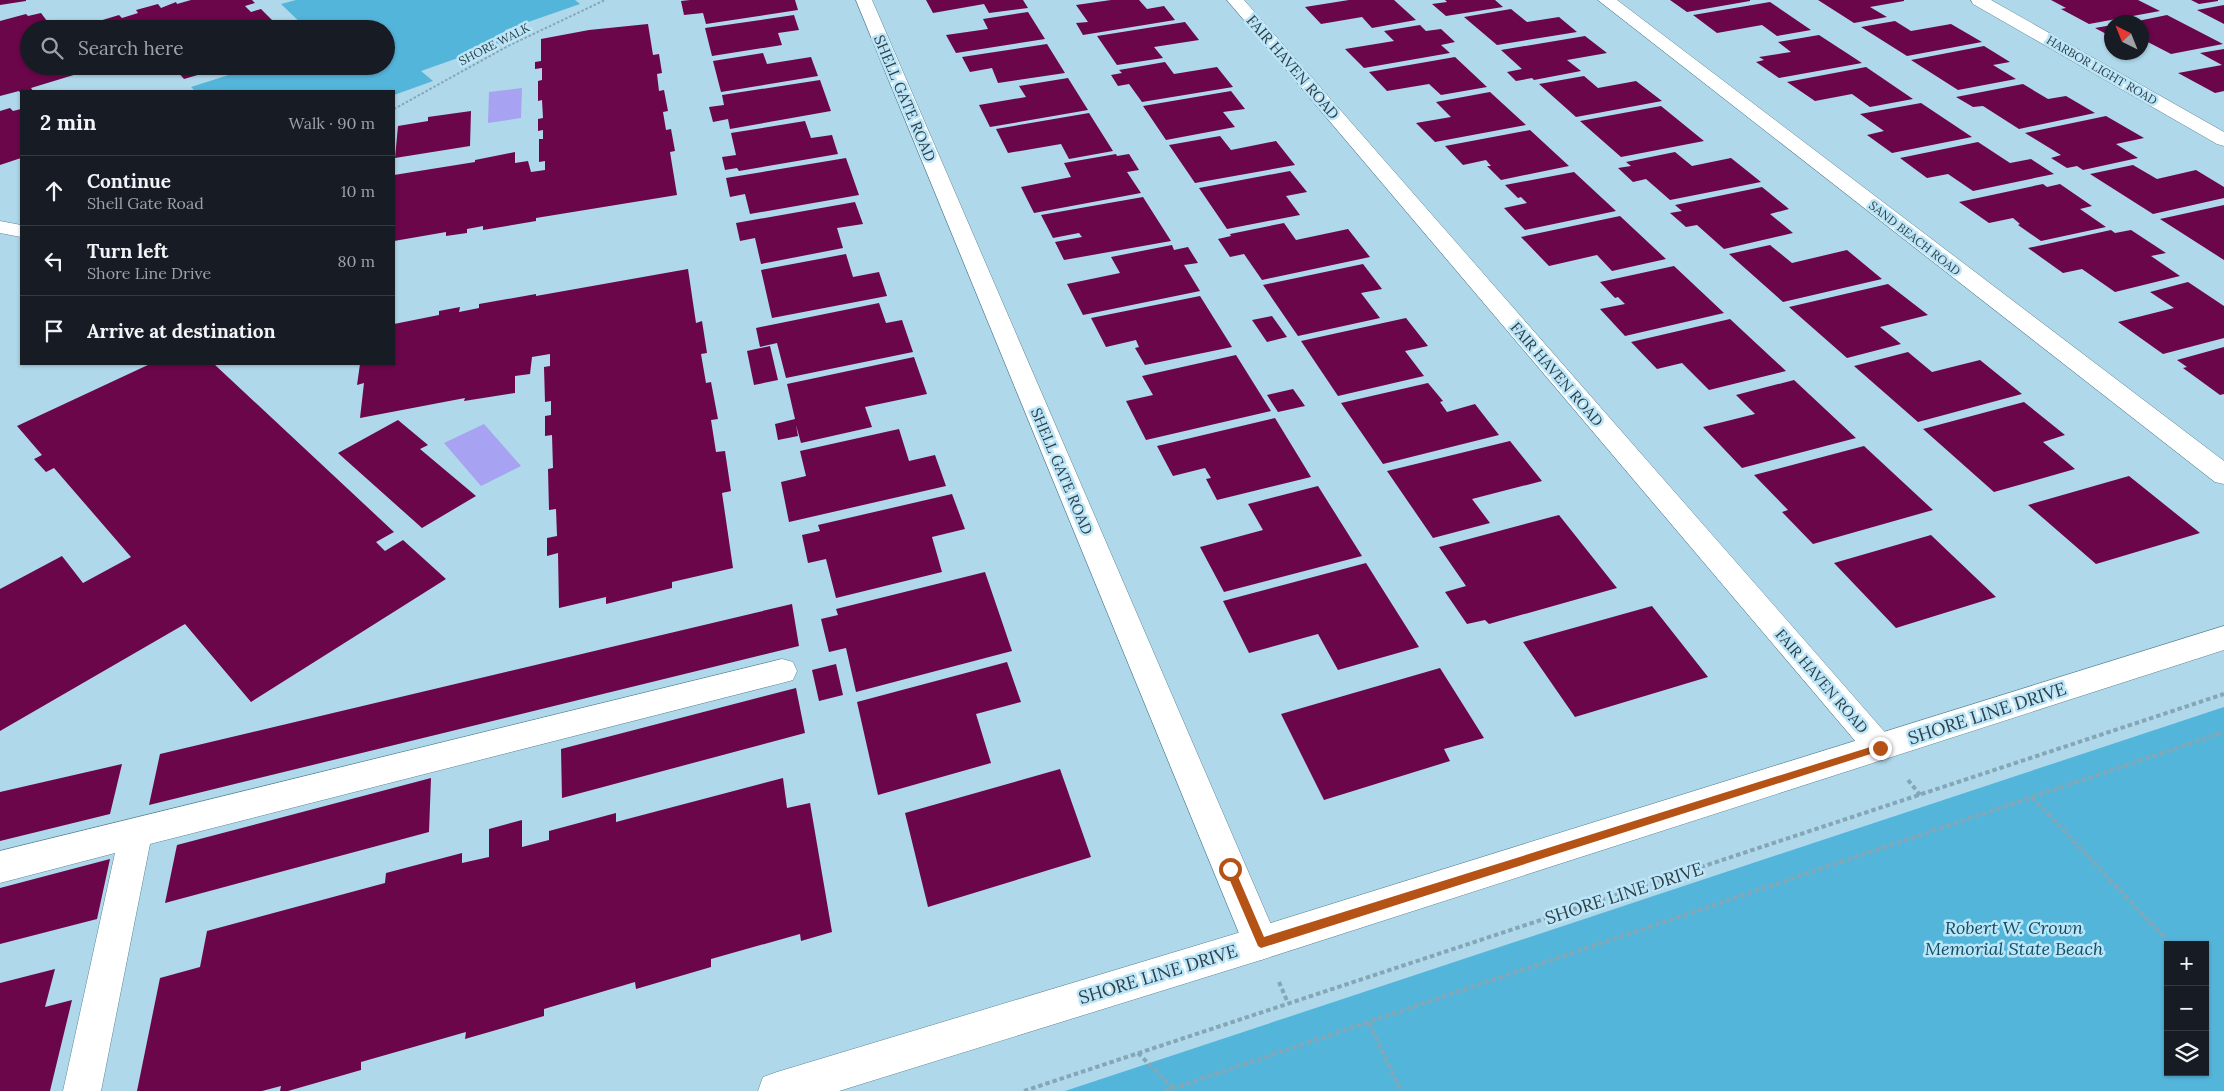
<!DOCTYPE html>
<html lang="en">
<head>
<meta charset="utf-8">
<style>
  body { margin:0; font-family:Lora,serif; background:#20242c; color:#f1f3f6 }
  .controls { position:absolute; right:15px; bottom:15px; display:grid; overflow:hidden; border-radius:0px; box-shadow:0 1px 4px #0004 }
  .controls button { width:45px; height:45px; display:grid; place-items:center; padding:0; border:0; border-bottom:1px solid #363941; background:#171b24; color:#f1f3f6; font:25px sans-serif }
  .compass { position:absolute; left:2104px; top:15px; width:45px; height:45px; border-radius:50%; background:#171b24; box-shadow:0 1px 4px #0004; rotate:317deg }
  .stop { position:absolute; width:15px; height:15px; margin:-11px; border:4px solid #b55316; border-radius:50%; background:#fff }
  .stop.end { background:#b55316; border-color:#fff; box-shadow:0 1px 5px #0008 }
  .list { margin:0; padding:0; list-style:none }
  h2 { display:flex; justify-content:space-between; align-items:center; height:65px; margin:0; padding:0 20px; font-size:21px }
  h2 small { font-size:16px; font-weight:400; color:#9ea1a6 }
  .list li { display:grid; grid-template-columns:32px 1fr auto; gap:15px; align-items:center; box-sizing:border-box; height:70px; padding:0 20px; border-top:1px solid #363941 }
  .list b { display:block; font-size:19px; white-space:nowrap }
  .list p { margin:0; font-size:16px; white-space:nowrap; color:#9ea1a6 }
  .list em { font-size:16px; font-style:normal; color:#9ea1a6 }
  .icon { flex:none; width:28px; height:28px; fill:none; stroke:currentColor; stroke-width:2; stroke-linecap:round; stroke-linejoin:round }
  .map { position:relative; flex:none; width:2224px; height:1091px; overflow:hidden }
  .search { position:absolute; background:#171b24; box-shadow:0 1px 4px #0004; left:20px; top:20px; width:375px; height:55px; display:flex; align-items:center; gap:12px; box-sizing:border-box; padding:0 18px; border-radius:28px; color:#9ea1a6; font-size:19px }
  .panel { position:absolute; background:#171b24; box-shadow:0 1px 4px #0004; left:20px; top:90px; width:375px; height:275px; border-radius:0px }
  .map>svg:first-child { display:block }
</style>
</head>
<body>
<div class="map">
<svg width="2224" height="1091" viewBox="0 0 2224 1091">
  <rect width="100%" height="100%" fill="#afd8eb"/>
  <path fill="#54b5db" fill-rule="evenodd" d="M296,0H575L580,4L505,30L515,38L421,71L433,81L394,95V91H195L191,87L257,66H386V29H307L281,4Z
    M2224,707V1091H1065ZM2168,945H2205V1072H2168Z"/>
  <path fill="#a8a2f2" d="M522,88L521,118L488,123L489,92Z
    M484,424L521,466L481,486L444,443Z"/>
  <path fill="#6b064a" d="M0,0H26V1L0,5Z
    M191,0H252L255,3L245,6L251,12L261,9L273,21L264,23L269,29H86L98,25L96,22L119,15L122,18L138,13L136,10L158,4L161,8L176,2L177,4Z
    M690,0H795L798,10L706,24L703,13L684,15L681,1Z
    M926,0H1023L1028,8L989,13L984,4L933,13Z
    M1111,0H1139L1147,9L1164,6L1175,20L1083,35L1076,23L1088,22L1076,5Z
    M1349,0H1394L1416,20L1372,28L1362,17L1321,24L1305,7Z
    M1445,0H1495L1503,7L1446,16L1432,4L1447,2Z
    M1670,0H1750V1L1687,12Z
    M1818,0H1904V1L1870,7L1887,17L1854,23Z
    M2051,0H2138L2160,11L2089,24L2061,9L2066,8Z
    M2191,0H2218V1L2199,4Z
    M1770,2L1811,30L1777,36L1762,25L1717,33L1693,15Z
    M2224,5V24L2197,10Z
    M1511,9L1527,22L1559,17L1577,32L1497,45L1464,17Z
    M1028,12L1045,39L956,53L946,35L988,29L983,19Z
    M41,13L53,29H29V66L116,67L93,74L90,70L31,88L33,91H21V94L19,91L0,96V21L26,14L28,16Z
    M794,15L799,30L778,33L782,45L712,56L705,28Z
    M2167,15L2223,44L2171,54L2142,39V22H2133Z
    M1895,21L1911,31L1951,24L1982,42L1907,56L1861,27Z
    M1185,22L1199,40L1154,47L1163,58L1117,65L1097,36Z
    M648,24L653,55L659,54L662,73L657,74L659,91L664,90L668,111L663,112L666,130L671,129L675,151L670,152L677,195L536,218V221L483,230V226L467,229V233L446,236V232L394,241V175L475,162V160L515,152V163L528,161L531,172L545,170V161L539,162V139H543V130L538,131V119L543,118L542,100L538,101V81L542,80V68L535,69V62L541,61V39L589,30Z
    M1420,25L1426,31L1441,29L1455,42L1441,45L1450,53L1364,68L1345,49L1394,41L1384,31Z
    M2112,25V37L2095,28Z
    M1819,35L1862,63L1779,78L1756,62L1764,60L1759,57L1791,52L1778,42Z
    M1585,36L1607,53L1567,60L1581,71L1534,80L1532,78L1516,81L1507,72L1522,69L1501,50Z
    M1047,44L1065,73L998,83L992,68L970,72L962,57Z
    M1984,46L2010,62L1993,65L2016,79L1958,90L1911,60Z
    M2224,49V91L2215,93L2178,73L2222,65L2200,53Z
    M763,53L767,64L811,57L818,76L721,92L713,61Z
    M1455,57L1487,87L1441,95L1429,84L1387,91L1369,72Z
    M1165,62L1174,74L1217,67L1233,87L1142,102L1129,84L1118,86L1111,75L1122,73L1119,70Z
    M171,66H225V67L184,79L177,71L166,74L162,69Z
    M234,66H255V67L239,72Z
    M1866,67L1913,99L1870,107L1852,94L1815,101L1787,82Z
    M1584,76L1598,88L1636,81L1662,101L1576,117L1539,84Z
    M1068,78L1088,110L990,127L979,105L1026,97L1019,86Z
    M820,80L831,111L730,129L728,119L713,122L709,107L724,105L722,95Z
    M2023,84L2048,99L2066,96L2095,113L2019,129L1983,106L1973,107L1956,97Z
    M1231,91L1245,109L1223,112L1235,127L1166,140L1143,106Z
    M1490,92L1526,125L1435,142L1416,123L1451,117L1436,102Z
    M1921,103L1972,137L1892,153L1867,135L1884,131L1860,114Z
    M1661,106L1704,141L1621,157L1580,121Z
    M10,108L13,111L21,109V158L0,165V111Z
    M471,111L470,146L395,158L398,126L428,121V117Z
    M1089,113L1113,151L1069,159L1061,144L1008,153L996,129Z
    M2106,116L2144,138L2116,144L2138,158L2083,170L2077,166L2067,168L2051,158L2061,155L2025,133Z
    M805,121L811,138L832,135L838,154L739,171L737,168L725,170L722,157L736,155L731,133Z
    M1530,130L1569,166L1501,180L1487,166H1491L1486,160L1463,165L1445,146Z
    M1220,136L1231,150L1276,141L1295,165L1195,183L1169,145Z
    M1978,142L2010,163L2031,159L2054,174L1973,191L1948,174L1927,178L1900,158Z
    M1675,152L1692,166L1731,158L1761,182L1670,200L1646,179L1633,182L1618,168L1631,166L1626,162Z
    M1116,154L1117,156L1129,154L1139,170L1127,172L1141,193L1034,213L1021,187L1071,177L1064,163Z
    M846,158L859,195L750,214L745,194L730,197L726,178Z
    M2133,165L2157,179L2196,170L2224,187V198L2153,214L2090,174Z
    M1290,171L1307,192L1286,196L1300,215L1227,229L1199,188Z
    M1574,172L1616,211L1525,230L1504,208L1527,203L1521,197L1518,198L1505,185Z
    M2043,184L2047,187L2060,184L2092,206L2080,209L2106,227L2041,241L2018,225L2020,224L2013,218L1989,223L1959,202Z
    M1762,187L1789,209L1770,214L1793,233L1724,249L1697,225L1686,227L1670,213L1682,211L1675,205Z
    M1143,197L1171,241L1064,260L1055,242L1082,237L1079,233L1053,238L1041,215Z
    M855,202L863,224L837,228L843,248L761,264L755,238L740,241L736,223Z
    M2224,205V260L2160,219Z
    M1620,216L1666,259L1612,271L1597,255L1549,266L1521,237Z
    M1284,223L1296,240L1348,229L1370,257L1262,280L1244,254L1230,257L1218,239L1231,236L1230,234Z
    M2111,230L2115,233L2131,230L2166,253L2151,256L2180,276L2115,292L2082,269L2063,273L2028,248Z
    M1172,245L1174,250L1188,247L1198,263L1184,265L1200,291L1083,315L1067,284L1120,273L1111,257Z
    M1770,245L1792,263L1847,250L1882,279L1783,302L1729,254Z
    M846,254L853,277L879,272L887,296L772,318L761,270Z
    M1363,264L1382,289L1361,293L1380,318L1298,336L1263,285Z
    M1674,266L1724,313L1625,336L1600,309L1625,304L1618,297L1615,298L1600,282Z
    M688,269L696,323L702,321L707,353L701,354L706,383L711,382L718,419L711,420L716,452L725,451L731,491L722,493L733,568L672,582V588L606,604V597L559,608L558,553L547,556V538L557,536L556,509L549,510L548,469L553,468L552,435L545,436V416L551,415V401L545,402L544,367L550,366V354L532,357L530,374L515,376V393L464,401L465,398L360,418L364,383L357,385L360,364H394V324L439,315V311L460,307L459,312L479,308V304L536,294V296Z
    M2188,282L2224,306V338L2163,354L2118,322L2174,308L2150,292Z
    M1888,284L1928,315L1880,327L1901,344L1847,358L1789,307Z
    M1200,296L1232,347L1145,365L1135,348L1139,347L1136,340L1106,347L1091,318Z
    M879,303L886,323L902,320L913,352L786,378L777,343L760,347L756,328Z
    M1272,316L1287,337L1267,342L1252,320Z
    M1406,318L1428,346L1405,351L1424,376L1338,396L1301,341Z
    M1730,319L1786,371L1709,390L1682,363L1657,369L1631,342Z
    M770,346L778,380L754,385L747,351Z
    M2224,347V394L2220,395L2183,368L2187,367L2177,360Z
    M1908,352L1932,372L1980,360L2022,394L1918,422L1854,366Z
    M1236,355L1271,411L1146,440L1126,401L1153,395L1142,376Z
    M914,357L927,394L865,407L872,427L801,443L796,425L798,436L778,440L775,424L795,419L787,384Z
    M150,364H214L394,532L376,542L385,551L403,540L446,579L251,702L185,624L0,731V589L62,556L83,583L131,557L54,468L46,472L34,459L42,455L17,426Z
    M1794,380L1856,438L1742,468L1703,427L1755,414L1736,395Z
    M1428,383L1443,401L1440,402L1447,412L1475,404L1499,435L1383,464L1341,403Z
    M1293,389L1305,406L1278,412L1267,395Z
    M2024,402L2065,435L2043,442L2075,469L1994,492L1923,429Z
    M1275,418L1311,477L1217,500L1206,479L1211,478L1205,468L1173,476L1157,446Z
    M398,420L428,445L420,449L476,496L422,528L338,453Z
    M899,429L909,461L935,455L946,486L789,522L781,482L806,476L800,451Z
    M1510,441L1542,481L1472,499L1490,523L1433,538L1387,471Z
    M1864,446L1933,510L1813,544L1782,512L1788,510L1754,475Z
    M2129,476L2200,533L2096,564L2028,505Z
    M1318,486L1362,556L1224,592L1200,547L1263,530L1248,504Z
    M952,494L965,529L932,537L942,572L836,598L826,559L808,563L802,535L820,531L818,525Z
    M1559,515L1617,588L1489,624L1485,620L1467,624L1445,592L1466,586L1439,547Z
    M1931,535L1996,597L1896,628L1834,563Z
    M1366,563L1419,647L1338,670L1318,634L1249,653L1223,601Z
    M985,572L1012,651L856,692L846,648L829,652L821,619L838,615L836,609Z
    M792,604L799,646L149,805L160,754Z
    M1652,606L1708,677L1575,717L1523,642Z
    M1007,662L1021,702L976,714L991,763L878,795L857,702Z
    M836,664L843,695L819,701L812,670Z
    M1440,668L1484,738L1444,749L1450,761L1324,800L1281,714Z
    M796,688L805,733L562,798L561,749Z
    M122,764L110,814L0,841V792Z
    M1060,769L1091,857L928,907L905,813Z
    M431,778L429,832L165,903L177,845Z
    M783,778L787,808L810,803L832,932L801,941L800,934L711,959V967L636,989L635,982L544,1009V1016L465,1039L466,1032L361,1062V1070L288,1091H280L281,1086L262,1091H137L160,978L200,967L207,931L385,883L386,873L462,853V863L489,857V829L522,820V847L549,840V831L616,813V822Z
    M110,859L97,919L0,944V888Z
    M55,969L45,1007L72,1000L50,1091H0V983Z"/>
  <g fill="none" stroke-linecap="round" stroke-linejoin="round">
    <g stroke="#5f8697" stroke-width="1">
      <path id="service" d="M782,659L793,662L797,671L793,680L782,683L150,844L101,1091H63L115,853L0,883V851Z"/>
    </g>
    <g stroke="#5f8697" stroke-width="1">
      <path id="minor" d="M856,0H872L1279,943L1274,955L1261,960L1248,955Z
        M1227,0H1244L1890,738L1895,747L1890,756L1879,760L1868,756Z
        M1598,0H1617L2224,461V484L2215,482Z
        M1971,0H1991L2224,132V146L2217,144L1973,4Z
        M0,221L21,225V237L0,233Z"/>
    </g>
    <g stroke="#5f8697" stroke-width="1">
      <path id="tertiary" d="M2224,626V650L1261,960L839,1091H758L763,1077L777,1072L1261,926Z"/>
    </g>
    <path stroke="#85a6b5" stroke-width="2" stroke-dasharray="2.5 2" stroke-linecap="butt" d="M394,109L508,46L605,0"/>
    <path stroke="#85a6b5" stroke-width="4" stroke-dasharray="4.5 3" stroke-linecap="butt" d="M1908,780L1920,795
      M2032,797L2167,940
      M1279,982L1288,1003
      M1369,1023L1401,1091
      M1138,1053L1173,1088
      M1024,1091L2224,694
      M1165,1091L2224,732"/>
    <use href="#service" fill="#fff" fill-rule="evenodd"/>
    <use href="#minor" fill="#fff" fill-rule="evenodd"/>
    <use href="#tertiary" fill="#fff" fill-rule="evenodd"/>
  </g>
  <path fill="#b55316" d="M1880,744L1884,748L1880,751L1261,948L1258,946L1225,869L1226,865H1233L1264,937Z"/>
  <g text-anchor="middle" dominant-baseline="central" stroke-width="5" stroke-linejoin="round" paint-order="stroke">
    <g font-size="12" fill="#2e3f47" stroke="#bce6f8">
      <text transform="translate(494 44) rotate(-27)">SHORE WALK</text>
      <text transform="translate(2102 70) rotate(30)">HARBOR LIGHT ROAD</text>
      <text transform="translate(1915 238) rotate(38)">SAND BEACH ROAD</text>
    </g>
    <g font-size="15" fill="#2e3f47" stroke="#bce6f8">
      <text transform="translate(1293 67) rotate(49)">FAIR HAVEN ROAD</text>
      <text transform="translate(905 98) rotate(67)">SHELL GATE ROAD</text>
      <text transform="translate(1557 374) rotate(49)">FAIR HAVEN ROAD</text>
      <text transform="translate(1062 471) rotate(67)">SHELL GATE ROAD</text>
      <text transform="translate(1822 681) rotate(49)">FAIR HAVEN ROAD</text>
    </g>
    <g font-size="18" fill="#2e3f47" stroke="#bce6f8">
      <text transform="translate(1987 713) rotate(-18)">SHORE LINE DRIVE</text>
      <text transform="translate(1624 893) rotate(-18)">SHORE LINE DRIVE</text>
      <text transform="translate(1158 974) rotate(-17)">SHORE LINE DRIVE</text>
    </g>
    <g font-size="18" font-style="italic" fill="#0f4d63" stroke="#bce6f8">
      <text x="2014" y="927">Robert W. Crown<tspan x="2014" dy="21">Memorial State Beach</tspan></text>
    </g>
  </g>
</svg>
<div class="controls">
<button>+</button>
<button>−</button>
<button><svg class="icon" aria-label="layers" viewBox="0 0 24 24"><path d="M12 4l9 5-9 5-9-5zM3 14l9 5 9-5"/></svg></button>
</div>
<svg class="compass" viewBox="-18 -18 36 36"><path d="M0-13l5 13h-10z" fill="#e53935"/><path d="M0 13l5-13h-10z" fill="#9ea1a6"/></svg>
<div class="stop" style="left:1230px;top:869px"></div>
<div class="stop end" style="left:1880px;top:748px"></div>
<div class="search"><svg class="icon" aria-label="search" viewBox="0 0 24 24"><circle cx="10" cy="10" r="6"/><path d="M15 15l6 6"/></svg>Search here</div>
<section class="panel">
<h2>2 min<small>Walk · 90 m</small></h2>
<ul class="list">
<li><svg class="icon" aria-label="ahead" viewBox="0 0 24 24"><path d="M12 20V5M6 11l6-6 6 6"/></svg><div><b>Continue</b><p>Shell Gate Road</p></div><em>10 m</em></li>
<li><svg class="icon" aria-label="left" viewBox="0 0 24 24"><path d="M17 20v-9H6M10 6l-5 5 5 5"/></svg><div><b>Turn left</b><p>Shore Line Drive</p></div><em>80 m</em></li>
<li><svg class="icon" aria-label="arrive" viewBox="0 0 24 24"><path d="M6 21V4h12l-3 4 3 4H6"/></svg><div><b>Arrive at destination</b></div></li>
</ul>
</section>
</div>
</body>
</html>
